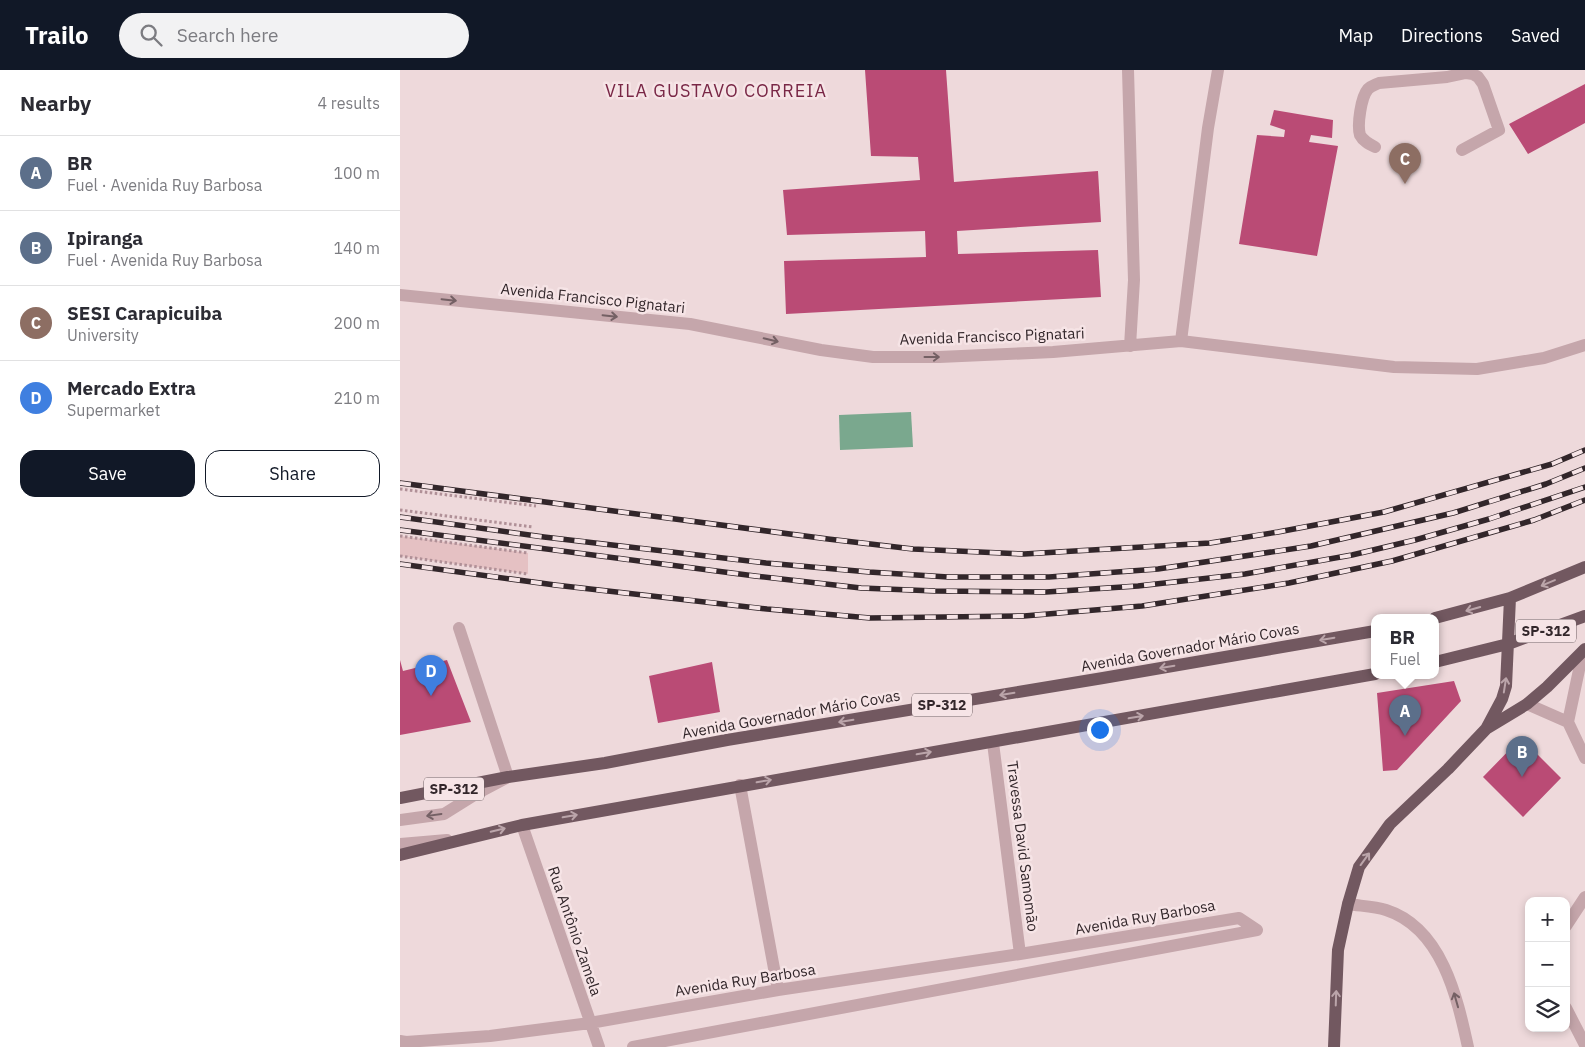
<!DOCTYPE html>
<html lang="en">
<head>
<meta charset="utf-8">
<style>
  body { margin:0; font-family:"IBM Plex Sans",sans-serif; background:#f2f2f3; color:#2b2b33 }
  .controls { position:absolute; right:15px; bottom:15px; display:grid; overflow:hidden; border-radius:10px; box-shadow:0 2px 8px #0003 }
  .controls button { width:45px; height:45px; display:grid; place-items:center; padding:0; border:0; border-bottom:1px solid #e1e1e2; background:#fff; color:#2b2b33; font:25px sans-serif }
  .you { position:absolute; left:699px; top:659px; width:18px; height:18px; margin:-12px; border:4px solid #fff; border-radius:50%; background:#1a73e8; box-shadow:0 0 0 8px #1a73e833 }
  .badge { display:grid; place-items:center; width:32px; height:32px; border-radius:50%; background:#111827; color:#fff; font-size:16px; font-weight:700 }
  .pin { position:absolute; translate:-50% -41px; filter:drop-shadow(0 1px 2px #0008) }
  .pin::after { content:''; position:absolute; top:26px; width:18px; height:15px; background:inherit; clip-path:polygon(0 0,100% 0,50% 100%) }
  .popup { position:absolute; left:971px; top:544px; width:68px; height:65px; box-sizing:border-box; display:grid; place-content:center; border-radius:10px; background:#fff; filter:drop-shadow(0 1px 4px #0005); font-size:16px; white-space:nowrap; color:#7c7c81 }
  .popup b { font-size:19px; color:#2b2b33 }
  .popup::after { content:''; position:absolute; left:50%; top:100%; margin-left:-10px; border:10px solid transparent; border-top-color:#fff }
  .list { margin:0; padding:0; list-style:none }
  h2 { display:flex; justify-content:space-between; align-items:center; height:65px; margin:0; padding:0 20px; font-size:21px }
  h2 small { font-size:16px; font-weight:400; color:#7c7c81 }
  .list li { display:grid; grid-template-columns:32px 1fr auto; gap:15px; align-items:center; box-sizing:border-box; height:75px; padding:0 20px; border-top:1px solid #e1e1e2 }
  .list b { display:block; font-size:19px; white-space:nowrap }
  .list p { margin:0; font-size:16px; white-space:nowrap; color:#7c7c81 }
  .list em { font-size:16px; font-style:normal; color:#7c7c81 }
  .actions { display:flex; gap:10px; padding:15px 20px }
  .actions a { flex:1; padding:11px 0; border:1px solid #111827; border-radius:15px; text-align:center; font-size:18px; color:#111827 }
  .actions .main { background:#111827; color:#fff }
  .icon { flex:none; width:28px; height:28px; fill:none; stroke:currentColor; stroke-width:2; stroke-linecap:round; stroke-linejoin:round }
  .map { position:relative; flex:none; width:1185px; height:977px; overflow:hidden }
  header { display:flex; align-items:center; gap:30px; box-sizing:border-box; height:70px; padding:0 25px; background:#111827; color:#fff }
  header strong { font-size:24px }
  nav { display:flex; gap:28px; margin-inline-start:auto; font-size:18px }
  .search { width:350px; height:45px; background:#f2f2f3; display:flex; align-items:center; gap:12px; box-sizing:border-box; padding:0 18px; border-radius:28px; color:#7c7c81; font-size:19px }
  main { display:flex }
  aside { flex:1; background:#fff }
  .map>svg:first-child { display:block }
</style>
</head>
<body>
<header>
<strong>Trailo</strong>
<div class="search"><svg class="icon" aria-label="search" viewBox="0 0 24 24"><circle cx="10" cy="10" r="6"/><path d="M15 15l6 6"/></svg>Search here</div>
<nav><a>Map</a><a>Directions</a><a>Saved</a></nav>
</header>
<main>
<aside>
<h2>Nearby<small>4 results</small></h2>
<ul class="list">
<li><span class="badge" style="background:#5c6f8a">A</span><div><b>BR</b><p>Fuel · Avenida Ruy Barbosa</p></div><em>100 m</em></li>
<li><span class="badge" style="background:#5c6f8a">B</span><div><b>Ipiranga</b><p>Fuel · Avenida Ruy Barbosa</p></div><em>140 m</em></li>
<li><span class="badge" style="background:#8d6e63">C</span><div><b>SESI Carapicuiba</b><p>University</p></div><em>200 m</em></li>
<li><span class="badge" style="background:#3f7fe0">D</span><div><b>Mercado Extra</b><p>Supermarket</p></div><em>210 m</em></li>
</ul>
<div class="actions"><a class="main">Save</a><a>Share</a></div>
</aside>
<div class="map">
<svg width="1185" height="977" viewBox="0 0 1185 977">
  <rect width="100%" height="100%" fill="#eed9db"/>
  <path fill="#e5c1c3" d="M0,466L128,483V504L0,486Z"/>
  <path fill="#7aa88e" d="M511,342L513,377L440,380L439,345Z"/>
  <path fill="#ba4b75" d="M465,0H546L554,112L698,101L701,152L557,161L558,184L698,180L701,227L386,244L384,191L526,187L525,161L387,165L383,120L520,110L518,87L471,86Z
    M1185,14V53L1128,84L1109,54Z
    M874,40L933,50L932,68L911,65L909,72L938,76L917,186L839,174L857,65L884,67L885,60L870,55Z
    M0,590L3,601L47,590L71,652L0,665Z
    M312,592L320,642L258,653L249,606Z
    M1054,611L1061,631L997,700L983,701L977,623Z
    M1121,668L1161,708L1123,747L1083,707Z"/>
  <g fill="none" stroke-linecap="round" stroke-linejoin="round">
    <path stroke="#b09097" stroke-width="3" stroke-dasharray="2.5 2.5" stroke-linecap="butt" d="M0,419L136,436
      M0,440L133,457
      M0,466L128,483
      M0,486L128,504"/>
    <path stroke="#c5a6ab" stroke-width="12" d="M728,0L734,210L730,276
      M975,77C969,74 963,71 960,65C957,55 961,27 968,19C971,16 975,15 979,13L1047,7L1066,3L1073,4L1078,7L1083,14L1099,60L1062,80
      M0,225L290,254L421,280L473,287H539L653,282L781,271L994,297L1077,299L1144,288L1185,275
      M781,271L808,58L818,0
      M1183,581L1168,652L1185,688
      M1127,634L1168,652
      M593,673L620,884
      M340,715L378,920
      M0,750L44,744L76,724L108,707L59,558
      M122,755L199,977
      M0,774L47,770
      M948,834C960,836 974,836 986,840C1042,858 1057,927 1068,977
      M1166,856L1185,827
      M1166,938L1185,975
      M0,971L6,972L90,966L190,953L378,920L620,884L839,848L857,860
      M233,977L857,860"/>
    <path stroke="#725860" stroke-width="12" d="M1035,548L1110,528L1185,497
      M1035,592L1108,574L1185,546
      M1086,659L1127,634L1147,617L1185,579
      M0,728L108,707L205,693L327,670L703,608L975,561
      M0,785L122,755L975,604
      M934,977L938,880L948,834L959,797L990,754L1048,699L1086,659L1102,629L1106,616L1110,528"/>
    <g stroke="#32262a" stroke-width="5.5">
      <path id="rail" d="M0,413L428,469L513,479L624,484L810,473L878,462L984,442L1152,394L1185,380
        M0,447L144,467L366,493L469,502L548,507H649L758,499L911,476L1053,443L1146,414L1185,398
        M0,460L355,506L461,518L535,521L646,522L738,516L845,504L952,485L1015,470L1089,449L1185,417
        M0,494L155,515L367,539L470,548L624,546L742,536L889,513L992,491L1134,450L1185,430"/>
    </g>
    <use href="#rail" stroke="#f6e4e6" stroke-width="4" stroke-dasharray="11" stroke-linecap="butt"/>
  </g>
  <defs><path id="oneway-shaft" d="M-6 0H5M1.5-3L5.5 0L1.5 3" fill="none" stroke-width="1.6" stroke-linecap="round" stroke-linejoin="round" transform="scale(1.25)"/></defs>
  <g stroke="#746064">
    <use href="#oneway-shaft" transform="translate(49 230) rotate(6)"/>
    <use href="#oneway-shaft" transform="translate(210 246) rotate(6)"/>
    <use href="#oneway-shaft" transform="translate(371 270) rotate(13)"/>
    <use href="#oneway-shaft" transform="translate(532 287)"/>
    <use href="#oneway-shaft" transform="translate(34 745) rotate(172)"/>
    <use href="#oneway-shaft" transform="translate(1056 930) rotate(-106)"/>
  </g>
  <g stroke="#bba5aa">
    <use href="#oneway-shaft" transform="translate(1148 513) rotate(157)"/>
    <use href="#oneway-shaft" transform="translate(1073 539) rotate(164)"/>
    <use href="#oneway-shaft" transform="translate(927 569) rotate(170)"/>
    <use href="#oneway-shaft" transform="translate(767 597) rotate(170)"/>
    <use href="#oneway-shaft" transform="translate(1105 615) rotate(-81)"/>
    <use href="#oneway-shaft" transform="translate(607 624) rotate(171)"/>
    <use href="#oneway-shaft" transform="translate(736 647) rotate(-10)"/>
    <use href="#oneway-shaft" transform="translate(446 651) rotate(171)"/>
    <use href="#oneway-shaft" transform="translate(524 683) rotate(-10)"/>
    <use href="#oneway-shaft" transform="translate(364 711) rotate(-10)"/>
    <use href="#oneway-shaft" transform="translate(170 746) rotate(-10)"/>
    <use href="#oneway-shaft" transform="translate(98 760) rotate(-13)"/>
    <use href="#oneway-shaft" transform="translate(965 789) rotate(-54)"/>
    <use href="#oneway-shaft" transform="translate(936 928) rotate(-88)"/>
  </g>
  <g text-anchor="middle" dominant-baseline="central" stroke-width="5" stroke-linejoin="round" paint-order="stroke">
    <g fill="#f6e4e6" stroke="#6d5f62" stroke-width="1">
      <rect x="1116" y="549.5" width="60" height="23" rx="4"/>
      <rect x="512" y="623.5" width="60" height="23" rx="4"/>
      <rect x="24" y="707.5" width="60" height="23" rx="4"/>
    </g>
    <g font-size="14" font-weight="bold" fill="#32262a">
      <text x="1146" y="561">SP-312</text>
      <text x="542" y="635">SP-312</text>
      <text x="54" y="719">SP-312</text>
    </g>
    <g font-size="15" fill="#32262a" stroke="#f6e4e6">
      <text transform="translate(193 228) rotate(6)">Avenida Francisco Pignatari</text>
      <text transform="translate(592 266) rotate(-2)">Avenida Francisco Pignatari</text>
      <text transform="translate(790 577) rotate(-10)">Avenida Governador Mário Covas</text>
      <text transform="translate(391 644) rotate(-10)">Avenida Governador Mário Covas</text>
      <text transform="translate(623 776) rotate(83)">Travessa David Samomão</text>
      <text transform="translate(745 847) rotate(-10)">Avenida Ruy Barbosa</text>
      <text transform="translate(175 861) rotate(71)">Rua Antônio Zamela</text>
      <text transform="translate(345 910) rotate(-9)">Avenida Ruy Barbosa</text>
    </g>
    <g font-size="18" letter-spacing="1" fill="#792746" stroke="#f6e4e6">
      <text x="316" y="20">VILA GUSTAVO CORREIA</text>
    </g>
  </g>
</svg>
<div class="controls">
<button>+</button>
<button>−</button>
<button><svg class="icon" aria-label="layers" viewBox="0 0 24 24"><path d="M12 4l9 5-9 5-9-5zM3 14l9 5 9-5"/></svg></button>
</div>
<div class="you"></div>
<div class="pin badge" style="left:1005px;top:666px;background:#5c6f8a">A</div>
<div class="popup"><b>BR</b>Fuel</div>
<div class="pin badge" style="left:1122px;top:707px;background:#5c6f8a">B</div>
<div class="pin badge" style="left:1005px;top:114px;background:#8d6e63">C</div>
<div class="pin badge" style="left:31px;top:626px;background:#3f7fe0">D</div>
</div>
</main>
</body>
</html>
